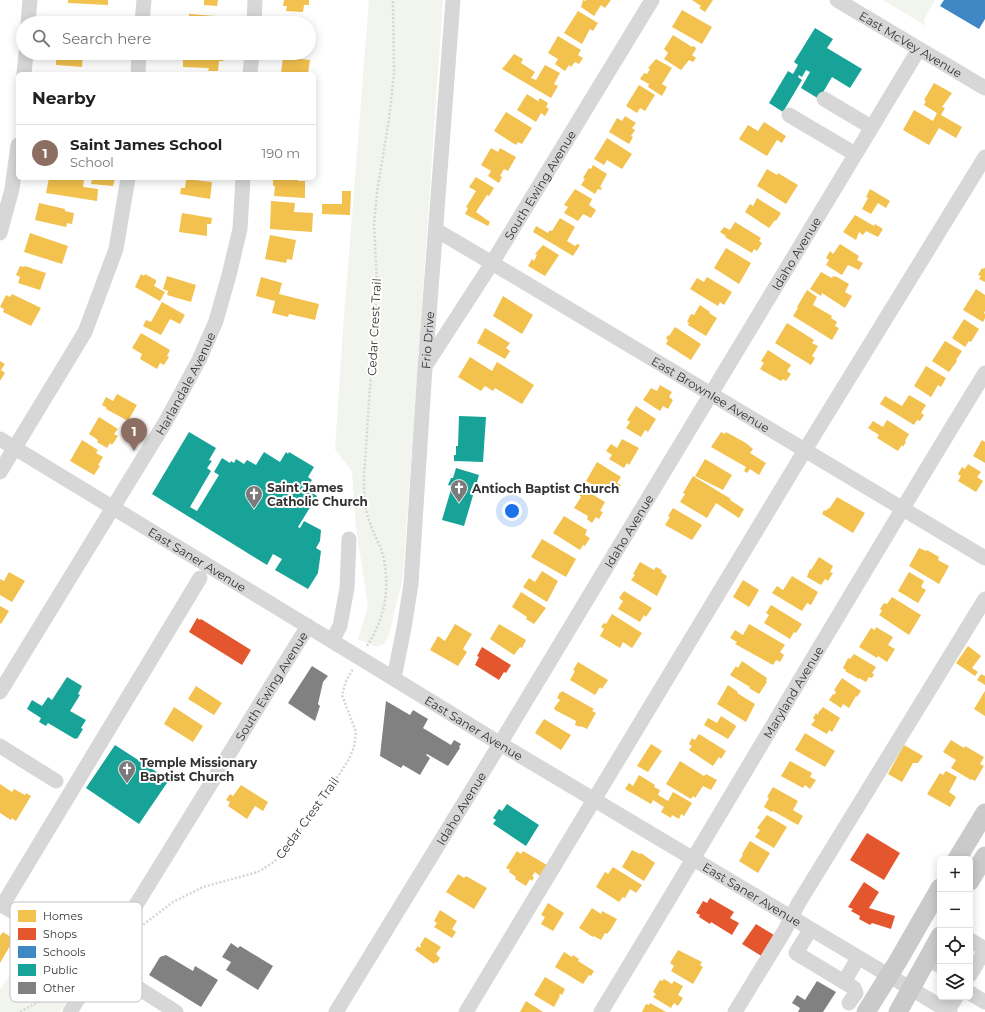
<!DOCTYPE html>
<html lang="en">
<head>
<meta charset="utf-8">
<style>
  body { margin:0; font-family:Montserrat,sans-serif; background:#f2f2f2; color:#222 }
  .controls { position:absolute; right:12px; bottom:12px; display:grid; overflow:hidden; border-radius:6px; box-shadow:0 2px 10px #0003 }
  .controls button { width:36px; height:36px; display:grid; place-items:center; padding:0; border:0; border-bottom:1px solid #e0e0e0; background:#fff; color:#222; font:20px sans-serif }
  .you { position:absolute; left:512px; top:511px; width:14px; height:14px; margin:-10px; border:3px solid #fff; border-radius:50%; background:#1a73e8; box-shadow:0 0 0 6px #1a73e833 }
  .badge { display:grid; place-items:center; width:26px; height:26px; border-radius:50%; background:#d93025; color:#fff; font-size:13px; font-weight:700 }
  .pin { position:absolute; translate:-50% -33px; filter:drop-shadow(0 1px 2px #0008) }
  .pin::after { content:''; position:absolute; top:21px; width:14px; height:12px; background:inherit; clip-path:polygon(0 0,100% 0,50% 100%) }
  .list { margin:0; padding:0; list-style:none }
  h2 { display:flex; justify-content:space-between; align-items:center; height:52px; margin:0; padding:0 16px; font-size:17px }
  h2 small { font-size:13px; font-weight:400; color:#767676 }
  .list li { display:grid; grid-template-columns:26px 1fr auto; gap:12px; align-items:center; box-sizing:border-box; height:56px; padding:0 16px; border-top:1px solid #e0e0e0 }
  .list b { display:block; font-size:15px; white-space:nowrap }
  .list p { margin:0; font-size:13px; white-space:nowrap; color:#767676 }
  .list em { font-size:13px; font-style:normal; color:#767676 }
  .icon { flex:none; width:22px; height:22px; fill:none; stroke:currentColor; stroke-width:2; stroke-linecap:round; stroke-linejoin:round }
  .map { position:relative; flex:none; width:985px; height:1012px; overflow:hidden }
  .search { position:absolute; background:#fff; box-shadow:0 2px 10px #0003; left:16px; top:16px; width:300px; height:44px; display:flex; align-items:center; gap:10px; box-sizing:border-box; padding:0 14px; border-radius:22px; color:#767676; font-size:15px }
  .panel { position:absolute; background:#fff; box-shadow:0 2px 10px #0003; left:16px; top:72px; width:300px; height:108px; border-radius:6px }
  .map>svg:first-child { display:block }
</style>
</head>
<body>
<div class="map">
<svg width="985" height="1012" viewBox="0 0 985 1012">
  <rect width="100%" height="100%" fill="#fff"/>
  <path fill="#f1f5ed" d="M369,0H443L403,576L389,635L384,644L376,647L358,639L368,606L356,528L352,472L335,449L343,330Z
    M883,0H935L924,20L926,26Z
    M49,944L80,960L86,972L60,1012H0V989L19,964Z"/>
  <path fill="#f2c14e" d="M68,0H108V5L68,3Z
    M204,0H218L217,6L204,5Z
    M284,0H309V5H304L303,12L286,11L287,6H283Z
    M583,0L585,1L586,0H611L605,8L601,5L594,16L581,7Z
    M692,0H713L705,12L699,8L701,6Z
    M682,10L712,27L702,44L672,27Z
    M578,11L598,23L593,31L590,29L582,44L564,33Z
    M189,14L216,16V23H189Z
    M673,35L692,47L693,46L695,47L696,49L692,55L696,58L693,62L689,60L681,70L664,59L668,53L664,49Z
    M558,36L581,50L578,55L583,58L579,64L575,62L571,67L569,65L565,71L555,64L558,59L548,53Z
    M58,53H75V55H83L82,67L56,65V58H60V56H57Z
    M175,53H224L223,61H219L218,71H208L209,68L183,67V56L175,55Z
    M514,54L523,59L521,63L535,72L531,78L536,80L545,65L560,73L554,84L558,86L551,98L502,69Z
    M283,57L310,60L308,74H281Z
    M656,59L672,68L662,84L667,87L662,96L648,87L649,84L640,79L644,73L647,74L650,69L648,68Z
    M934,83L952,93L942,107L945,108L941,115L962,127L956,138L939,128L929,145L903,130L914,110L933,121L937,113L924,105L926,101L924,100Z
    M639,85L655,95L645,111L640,108L637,113L626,106Z
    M527,94L538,101L540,98L548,103L546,107L549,109L545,116L541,113L536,122L517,110Z
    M506,112L532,128L522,144L518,142L516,145L494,131Z
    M625,116L636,123L632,128L635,130L631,136L633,137L629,144L609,132L617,118L622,121Z
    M764,122L786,136L782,143L777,140L767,156L739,139L748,125L758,131Z
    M607,138L632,154L622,169L607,160L604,165L594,159Z
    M491,148L498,152L500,148L516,157L508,171L504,169L500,176L502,177L499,183L488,176L491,171L481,165Z
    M593,165L607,174L600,187L602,188L601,190L598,189L595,194L581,185L585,179L583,178L589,168L591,169Z
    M767,169L777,175L778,173L798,185L786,204L757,186Z
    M476,177L494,188L489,196L487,195L476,212L490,222L488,226L465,214L468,208L466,207L476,191L469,187Z
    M49,178H74L84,180L83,187L98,189L97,201L46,193Z
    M92,178H115L113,186L91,184Z
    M273,178H298V181H305V198L274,196L275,186H273Z
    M186,179L212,182L210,199L180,194L181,188H185Z
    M575,189L592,199L589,205L596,210L591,218L583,214L578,221L564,213L568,207L564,205Z
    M870,189L890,201L886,208L878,203L871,214L862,209L868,198L866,197Z
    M342,191H351L350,215L322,214V204H342Z
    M757,198L781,213L776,221L775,220L769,228L745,212L750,204L753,206Z
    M271,201L295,203L294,212L313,213L312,232L270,229Z
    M39,203L65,209V211L74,213L72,224L67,223L66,227L35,220Z
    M182,213L212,218L211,224H207V236L179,232Z
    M855,215L874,226L875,224L883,229L878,237L866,231L863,235L859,232L856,240L843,232Z
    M560,218L575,227L567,241L575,246L577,244L580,245L573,256L533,232L536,226L548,233L550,230L552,231Z
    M735,222L761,238L759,241L762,243L757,251L754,249L752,253L725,237L726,236L720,232L724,227L730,230Z
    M30,233L68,246L62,264L24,252Z
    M270,235L296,240L292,260L287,259L286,263L265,259Z
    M840,244L859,256L857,260L863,263L859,270L848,265L842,275L826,265L829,260L826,258L830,251L833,254Z
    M543,245L559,255L545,276L528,266L532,259L534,261L537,255L535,254Z
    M726,248L751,263L739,284L714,268Z
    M20,266L24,267L25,266L46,273L40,290L18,283L20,277L16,275Z
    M985,267V282L979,279L981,276L978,275L982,268L984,269Z
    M821,272L832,278L833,276L837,277L849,284L845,292L852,296L845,308L822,293L821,296L810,289Z
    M141,274L144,276L145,274L156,280V282L154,286L165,292L160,301L135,287Z
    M167,276L196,285L191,302L167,295L168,291L163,289Z
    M261,277L282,283L279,294L319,304L315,320L289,314L288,317L272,313L275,301L256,296Z
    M707,277L732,292L724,305L720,302L718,306L690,289L697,278L704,282Z
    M976,289L985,295V311L984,313L985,314V318L983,322L963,310Z
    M807,290L817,297L813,305L832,316L831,318L837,322L835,326L839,328L832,340L793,316L798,308L797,307Z
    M12,294L41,308L31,326L3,312L4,309L0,307L6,295L10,297Z
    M503,296L533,315L522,334L493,316Z
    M162,302L185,315L180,324L170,319L161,335L143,326L146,320L151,322Z
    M700,305L710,312L709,313L717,318L706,336L688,325L689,323L687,322L691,314L694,315Z
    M964,319L979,329L971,342L969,341L965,347L952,338Z
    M787,323L814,340L812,343L818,346L812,356L815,358L811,365L775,343Z
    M675,327L701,344L691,360L666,344L668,340L666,338L668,335L669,336Z
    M485,328L510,343L506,348L510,351L505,359L477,343Z
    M141,333L170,350L167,356L169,357L164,365L160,363L157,369L140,359L142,354L132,348Z
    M945,341L962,351L956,360L957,361L949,372L932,361Z
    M768,350L791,365L787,371L791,374L786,381L783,379L781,381L760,369L764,363L761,361Z
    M470,357L492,371L497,362L534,385L522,404L495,388L493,391L485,386L481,391L458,377Z
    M0,361L5,364L1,370L5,373L0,381Z
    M926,366L946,378L941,387L938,385L931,397L914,386Z
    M660,385L672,392L669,397L673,400L668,409L663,406L660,411L643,400L651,388L657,391Z
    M117,394L137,405L128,421L106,409L107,408L102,405L106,397L113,401Z
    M909,395L926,405L921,413L924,415L920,421L917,420L914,425L880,404L885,396L902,406Z
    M636,406L656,419L648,432L645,430L641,437L626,428L630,422L627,420Z
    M99,417L118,429L114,434L118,436L112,445L110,443L107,448L97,442L98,440L89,434Z
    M887,420L909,434L905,441L906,442L903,447L902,445L898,451L877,438L879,435L868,428L873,421L883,427Z
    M721,432L725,434L726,432L746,443L753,449L750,453L766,463L759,475L750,469L747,473L744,471L746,467L711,447Z
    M622,439L639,448L629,465L627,463L624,468L609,459L612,455L606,451L611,444L617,448Z
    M82,440L98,450L96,453L103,457L98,465L100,466L94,475L70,461Z
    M982,440L985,442V463L973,456Z
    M705,459L732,475L723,490L695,476Z
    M597,462L621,477L617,483L621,485L617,491L614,489L610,495L586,481Z
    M968,464L981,472L977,477L983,481L976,492L958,481L961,476L958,474L962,467L965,469Z
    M693,476L731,499L730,500L744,509L739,518L716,503L707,518L680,502L685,494L683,493Z
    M585,490L605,502L600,511L603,512L599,519L596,517L592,523L587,519L588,516L574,508L581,497L579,495L581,491L584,492Z
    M837,497L865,513L853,533L822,514L824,510L826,511L828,508L829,509Z
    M673,508L702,525L692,540L665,525L670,517L668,516Z
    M564,516L587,530L585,535L590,538L585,546L583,545L580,550L553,533Z
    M542,539L576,559L566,577L531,557Z
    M919,548L926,551L927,550L939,557L938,560L949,566L939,584L909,566Z
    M819,557L833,566L830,572L833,573L828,581L825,579L821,585L807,577L810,569L811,570Z
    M640,562L654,570L656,567L662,570L661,572L667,576L657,596L631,580L635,575L633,574Z
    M542,571L558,581L547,602L523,587L529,578L535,582Z
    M9,572L25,581L12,602L0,595V579L4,581Z
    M909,572L924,581L921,587L926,590L918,603L898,591Z
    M792,576L818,592L811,605L807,603L802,611L772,593L777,586L783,590Z
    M743,580L759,590L749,607L733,597Z
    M624,591L652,608L646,617L644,615L640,622L618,609L623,601L619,598Z
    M521,592L546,608L534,624L526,619L527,617L512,607Z
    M892,597L921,615L909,635L879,615L882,611L880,609L884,603L887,604Z
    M771,605L802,624L796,633L794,632L790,639L764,623L769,615L766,613Z
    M0,606L9,611L1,624L0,623Z
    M612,614L642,633L632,648L623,642L620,648L600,636L604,629L601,627L604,623L606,624Z
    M455,624L472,634L463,649L467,652L458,666L430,650L438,636L445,641Z
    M499,624L526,640L522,648L520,647L514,655L490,639Z
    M749,624L785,645L780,652L784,655L780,662L776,660L773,665L735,644L737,642L730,638L735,630L743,635Z
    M876,627L893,637L888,645L895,649L887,662L878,656L877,658L859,647L871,628L875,630Z
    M968,646L981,656L972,668L978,672L975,676L956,663Z
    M854,654L876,667L872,673L874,674L872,678L869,677L866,682L859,678V679L845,671L846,670L843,668L848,658L850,659Z
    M742,661L767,678L766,681L767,682L759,694L749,688L750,687L730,675L736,666L738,668Z
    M578,662L608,680L602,689L600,687L595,695L570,680L575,671L573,670Z
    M981,674L985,676V685L977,680Z
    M842,678L861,691L857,697L856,696L849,708L843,704L841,708L829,700L833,694L834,695L836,692L834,690Z
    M728,685L738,692L737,693L755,704L746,722L717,704Z
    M196,686L222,703L214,715L188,699Z
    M562,691L594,709L592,711L596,713L587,729L581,726L580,727L575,725L576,721L555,710L554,708L560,700L557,698L560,692L561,693Z
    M985,691V716L974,709Z
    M174,707L203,726L193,742L164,724Z
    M823,707L840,718L832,732L829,730L827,734L811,725L815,720L813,718L816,713L818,715V713Z
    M721,716L735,725L736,727L728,739L704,725L708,718L717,723Z
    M544,719L571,735L561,750L535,733Z
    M805,733L835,751L825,767L795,750Z
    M699,734L726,751L721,759L719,757L713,766L689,750L692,746L689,744L692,738L695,740Z
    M951,740L964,748L965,746L984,757L980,764L984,766L975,781L972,779L971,780L951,768L956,760L943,752Z
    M651,744L662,751L648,772L637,766Z
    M904,745L923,756L918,763H913L902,782L888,774Z
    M680,761L704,776L706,774L717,780L711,790L703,786L695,798L693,796L691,799L666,784Z
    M790,761L812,773L810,777L816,780L810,789L805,785L803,788L781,776Z
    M946,771L957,777L949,792L956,797L950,807L927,794L940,773L943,775Z
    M639,775L655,785L654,787L660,790L658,795L668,801L673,792L692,803L684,816L681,814L679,819L672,815L671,818L661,812L664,807L653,800L651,804L625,789L629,783L633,786Z
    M0,784L12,792L14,789L25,795L26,793L31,796L16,821L12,818L11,820L0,813Z
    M241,785L268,802L263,811L255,806L247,819L228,806L230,802L226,800L230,794L233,796Z
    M773,787L798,801L793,810L803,816L798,825L773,811L772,812L764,807L769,798L767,797Z
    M767,815L787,827L774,848L755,837L760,830L757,828Z
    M750,841L770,853L758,873L739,861L743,855L742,854Z
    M632,850L640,854L641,853L655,863L644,881L622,867Z
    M517,851L521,854L523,851L547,865L540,876L535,872L532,876L534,877L532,881L530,879L526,886L515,879L516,877L509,872L510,870L506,868Z
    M613,867L642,885L636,893L630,889L625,898L623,897L619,902L596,887L605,872L608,874Z
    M458,874L464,878L466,876L487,888L474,909L446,892Z
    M548,903L564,913L553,931L541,924L545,917L541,915Z
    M592,908L601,914L602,911L617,919L611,929L607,934L605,933L601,940L594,936L593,937L579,928Z
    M440,910L457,921L452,929L456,932L452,938L434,927L437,923L434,921Z
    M3,932L14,939L0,963V936Z
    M425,937L441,947L436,954L440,958L437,963L435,962L434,964L415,950L418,946L420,948L421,946L420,945Z
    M678,950L702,962L700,965L703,967L693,984L671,971L674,966L670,963Z
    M564,952L572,957L573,955L579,959L578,961L594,971L591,976L589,975L583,984L555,967Z
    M545,977L565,989L562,995L560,994L559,996H560L554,1007L534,995Z
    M664,979L672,984L674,981L683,986L678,995L683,998L678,1006L674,1003L671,1008L653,997L656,994L653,992L660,980L662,981Z
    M526,1001L543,1012H520Z
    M650,1003L666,1012H642L646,1004L649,1005Z"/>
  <path fill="#e4572e" d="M197,618L200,620L201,619L251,650L242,665L189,632Z
    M482,647L511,665L506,673L504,672L499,680L475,665L479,657L477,656Z
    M867,833L900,853L884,880L850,860Z
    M864,882L879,892L869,908L895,916L891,929L872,923L870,925L859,919L860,916L851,911L853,909L848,907Z
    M710,898L734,912L730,918L739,923L732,935L711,922L710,924L699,917L700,915L696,913L703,901L707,903Z
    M756,924L774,935L763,957L742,944Z"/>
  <path fill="#3f88c5" d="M944,0H985V19L979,29L940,6Z"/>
  <path fill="#17a398" d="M815,28L833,39L827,48L862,69L850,88L832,77L819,99L801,88L810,72L806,70L802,77L799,75L798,77L802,80L783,112L769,103L788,71L793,74L798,65L794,62Z
    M459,416L486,417L483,462L454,461V455H456V446H458Z
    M189,432L216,448L209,460L212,461L207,468L211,471L190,507L197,511L219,475L214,472L222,458L230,463L231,461L234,463L236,459L244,464L247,460L256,465L264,452L280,462L286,452L288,454L289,452L314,467L308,477L312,480L306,489L317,496L298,527L300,528L304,521L321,530L320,541L316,548L321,551L318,573L308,589L275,570L282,559L273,554L267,565L152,494Z
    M456,468L479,475L464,526L442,520L452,486L448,485L451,478H453Z
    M67,677L82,686L78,694L80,695L70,711L86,720L81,728L83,729L77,739L76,738L75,739L48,723L46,726L39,722L41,718L27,709L32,700L42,706L48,697L52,700Z
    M115,745L169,780L139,824L86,788Z
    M507,804L539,825L526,846L493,824L496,820L493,818L499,809L502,811Z"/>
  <path fill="#818181" d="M312,666L328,676L323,682L318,704L320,706L315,721L288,703Z
    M386,701L410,715L413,710L428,719L423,728L451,745L454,740L461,744L459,747L460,748L448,766L427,754L426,755L430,758L420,775L403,765L401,768L380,756Z
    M231,943L238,948L240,946L273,966L258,990L226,970L231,962L222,957Z
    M166,955L193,971L195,966L218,980L201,1007L149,975L160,957Z
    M817,981L836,992L823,1012H798L800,1008L792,1003L797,995L805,1000Z"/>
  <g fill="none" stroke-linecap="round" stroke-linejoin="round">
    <path stroke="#d6d6d6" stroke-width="2.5" stroke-dasharray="2 2" stroke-linecap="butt" d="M367,646C384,620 390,591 384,560C382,547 374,536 370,523C364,508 364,493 364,477L377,283L374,224L377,192L389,119L394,73L393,0
      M140,927L173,902L203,887L258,872L274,862L286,850L299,832L316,803L339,775L349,759L354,747L356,732L342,695L346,681L353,669
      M20,1012C45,998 63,990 79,965"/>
    <g stroke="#d7d7d7" stroke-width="15">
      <path id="s1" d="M837,0L985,88"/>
      <path d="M28,23L30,0"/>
      <path d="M142,23L144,0"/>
      <path d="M254,23L255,0"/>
      <path d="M24,74L26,53"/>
      <path d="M138,74L139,53"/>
      <path d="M250,74L252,53"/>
      <path d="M824,99L871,127"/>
      <path d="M789,115L855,154"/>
      <path id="s2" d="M436,230L492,263L985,558"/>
      <path d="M0,233L12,189L18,145"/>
      <path id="s3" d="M426,365L492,263L652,0"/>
      <path id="s4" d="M0,439L360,658L499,743L950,1012"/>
      <path d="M0,472L85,332L116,249L128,178"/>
      <path d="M332,641L340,626L347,588L349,539"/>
      <path id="s5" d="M394,678L404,628L411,584L425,368L453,0"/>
      <path id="s6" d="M0,692L166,421L199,360L216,321L229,275L240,229L243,178"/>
      <path d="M0,746L56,781"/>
      <path d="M0,904L85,954L176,1012"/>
      <path d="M2,906L200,578"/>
      <path d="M810,930L796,953L854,988L856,993L849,1003"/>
      <path d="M970,940L985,949"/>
      <path d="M928,959L940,966"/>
      <path d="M970,975L985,950"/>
      <path d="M844,982L858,958"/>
      <path d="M970,993L985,1002"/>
      <path d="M948,1011L956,997"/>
      <path id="s7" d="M70,1012L308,626"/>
      <path id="s8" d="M336,1012L492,757L919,49"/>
      <path d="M466,1012L805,450L985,157"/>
      <path id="s9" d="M601,1012C730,799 855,585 985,373"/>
      <path d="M735,1012L785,930L798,904L985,599"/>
    </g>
    <path stroke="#cacaca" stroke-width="19" d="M957,859L985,813
      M970,881L985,856
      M866,1012L898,961L940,888
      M898,1012L940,936"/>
  </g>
  <defs>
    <g id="church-pin" transform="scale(0.9)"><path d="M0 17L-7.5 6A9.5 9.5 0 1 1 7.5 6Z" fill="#7a7a7a" stroke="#fff"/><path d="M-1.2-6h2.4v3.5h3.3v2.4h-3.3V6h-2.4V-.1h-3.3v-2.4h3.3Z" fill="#fff"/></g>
  </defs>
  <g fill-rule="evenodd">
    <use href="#church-pin" x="459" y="488"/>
    <use href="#church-pin" x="254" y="494"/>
    <use href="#church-pin" x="127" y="769"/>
  </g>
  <g text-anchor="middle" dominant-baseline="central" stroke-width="4" stroke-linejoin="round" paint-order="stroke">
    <g font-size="12" fill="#333" stroke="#fff">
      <text stroke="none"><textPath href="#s1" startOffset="86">East McVey Avenue</textPath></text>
      <text stroke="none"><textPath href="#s3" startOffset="213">South Ewing Avenue</textPath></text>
      <text stroke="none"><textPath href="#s8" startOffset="887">Idaho Avenue</textPath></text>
      <text transform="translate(374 327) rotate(-87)">Cedar Crest Trail</text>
      <text stroke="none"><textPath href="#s5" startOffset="340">Frio Drive</textPath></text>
      <text stroke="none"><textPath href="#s6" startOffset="360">Harlandale Avenue</textPath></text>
      <text stroke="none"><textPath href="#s2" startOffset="320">East Brownlee Avenue</textPath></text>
      <text stroke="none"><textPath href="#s8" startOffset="563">Idaho Avenue</textPath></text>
      <text stroke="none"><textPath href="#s4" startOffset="231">East Saner Avenue</textPath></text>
      <text stroke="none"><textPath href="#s7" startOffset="383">South Ewing Avenue</textPath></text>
      <text stroke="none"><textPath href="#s9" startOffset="373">Maryland Avenue</textPath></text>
      <text stroke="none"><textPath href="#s4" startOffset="555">East Saner Avenue</textPath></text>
      <text stroke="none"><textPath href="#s8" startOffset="239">Idaho Avenue</textPath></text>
      <text transform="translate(307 818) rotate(-54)">Cedar Crest Trail</text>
      <text stroke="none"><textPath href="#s4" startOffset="879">East Saner Avenue</textPath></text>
    </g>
    <g font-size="12" font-weight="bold" fill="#333" stroke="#fff" text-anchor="start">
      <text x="267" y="487">Saint James<tspan x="267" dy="14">Catholic Church</tspan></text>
      <text x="472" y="488">Antioch Baptist Church</text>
      <text x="140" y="762">Temple Missionary<tspan x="140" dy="14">Baptist Church</tspan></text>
    </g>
  </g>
  <rect x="10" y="902" width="132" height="100" rx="6" fill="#fff" stroke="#c2c2c2" stroke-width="1"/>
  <rect x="18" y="910" width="18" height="12" fill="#f2c14e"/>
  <rect x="18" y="928" width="18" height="12" fill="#e4572e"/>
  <rect x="18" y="946" width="18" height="12" fill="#3f88c5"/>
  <rect x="18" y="964" width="18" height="12" fill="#17a398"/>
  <rect x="18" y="982" width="18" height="12" fill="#818181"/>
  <g font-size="11" fill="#333">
    <text x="43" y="920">Homes</text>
    <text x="43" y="938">Shops</text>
    <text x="43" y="956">Schools</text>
    <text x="43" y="974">Public</text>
    <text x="43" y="992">Other</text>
  </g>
</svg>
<div class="controls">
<button>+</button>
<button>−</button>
<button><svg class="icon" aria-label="locate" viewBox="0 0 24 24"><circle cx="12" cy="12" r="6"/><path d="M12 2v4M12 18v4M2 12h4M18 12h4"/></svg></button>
<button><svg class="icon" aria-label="layers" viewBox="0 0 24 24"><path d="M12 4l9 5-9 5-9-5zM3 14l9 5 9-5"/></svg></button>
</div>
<div class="you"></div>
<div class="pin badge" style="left:134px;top:451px;background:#8d6e63">1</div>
<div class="search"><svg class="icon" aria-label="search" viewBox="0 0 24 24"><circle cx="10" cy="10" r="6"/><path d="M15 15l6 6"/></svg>Search here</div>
<section class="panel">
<h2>Nearby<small></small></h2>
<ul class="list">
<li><span class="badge" style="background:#8d6e63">1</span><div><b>Saint James School</b><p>School</p></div><em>190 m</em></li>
</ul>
</section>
</div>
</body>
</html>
